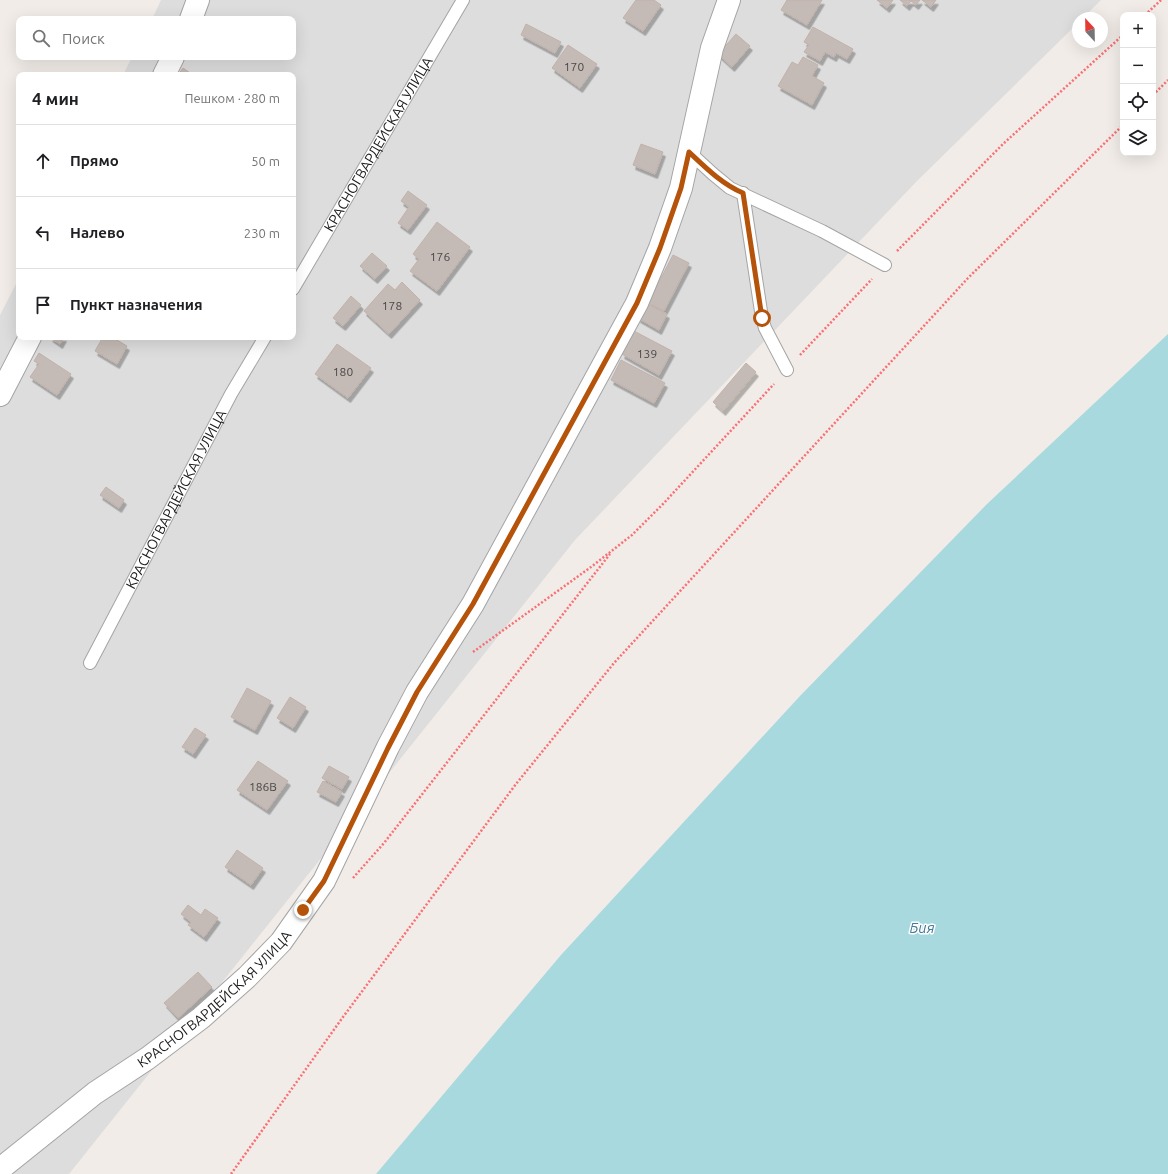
<!DOCTYPE html>
<html lang="ru">
<head>
<meta charset="utf-8">
<style>
  body { margin:0; font-family:Ubuntu,sans-serif; background:#f6f6f6; color:#202124 }
  .controls { position:absolute; right:12px; top:12px; display:grid; overflow:hidden; border-radius:8px; box-shadow:0 4px 16px #0002 }
  .controls button { width:36px; height:36px; display:grid; place-items:center; padding:0; border:0; border-bottom:1px solid #e0e0e0; background:#fff; color:#202124; font:20px sans-serif }
  .compass { position:absolute; left:1072px; top:12px; width:36px; height:36px; border-radius:50%; background:#fff; box-shadow:0 4px 16px #0002; rotate:338deg }
  .stop { position:absolute; width:12px; height:12px; margin:-9px; border:3px solid #b45309; border-radius:50%; background:#fff }
  .stop.end { background:#b45309; border-color:#fff; box-shadow:0 1px 4px #0008 }
  .list { margin:0; padding:0; list-style:none }
  h2 { display:flex; justify-content:space-between; align-items:center; height:52px; margin:0; padding:0 16px; font-size:17px }
  h2 small { font-size:13px; font-weight:400; color:#757577 }
  .list li { display:grid; grid-template-columns:26px 1fr auto; gap:12px; align-items:center; box-sizing:border-box; height:72px; padding:0 16px; border-top:1px solid #e0e0e0 }
  .list b { display:block; font-size:15px; white-space:nowrap }
  .list em { font-size:13px; font-style:normal; color:#757577 }
  .icon { flex:none; width:22px; height:22px; fill:none; stroke:currentColor; stroke-width:2; stroke-linecap:round; stroke-linejoin:round }
  .map { position:relative; flex:none; width:1168px; height:1174px; overflow:hidden }
  .search { position:absolute; background:#fff; box-shadow:0 4px 16px #0002; left:16px; top:16px; width:280px; height:44px; display:flex; align-items:center; gap:10px; box-sizing:border-box; padding:0 14px; border-radius:8px; color:#757577; font-size:15px }
  .panel { position:absolute; background:#fff; box-shadow:0 4px 16px #0002; left:16px; top:72px; width:280px; height:268px; border-radius:8px }
  .map>svg:first-child { display:block }
</style>
</head>
<body>
<div class="map">
<svg width="1168" height="1174" viewBox="0 0 1168 1174">
  <defs>
    <filter id="shadow"><feDropShadow dx="2.5" dy="4.5" stdDeviation="0" flood-color="#0004"/></filter>
  </defs>
  <rect width="100%" height="100%" fill="#f1ece7"/>
  <path fill="#dedddd" d="M161,0H1101L1083,18H1078V23L917,181L575,540L69,1174H0V315L19,278V337H293V75H123L132,57H293V19H152Z"/>
  <path fill="#a8d9de" d="M1168,334V1174H376L561,955L800,696L987,504Z"/>
  <path fill="#c5bbb6" stroke="#c2b1a9" filter="url(#shadow)" d="M636,0H654L661,5L643,31L623,18Z
    M787,0H822L807,25L781,10Z
    M877,0H893L887,8Z
    M900,0H920L916,5L911,1L907,6Z
    M922,0H936L931,7Z
    M526,24L561,42L555,53L521,35Z
    M813,27L853,49L847,59L836,53L834,57L825,52L820,61L804,52L809,45L804,42Z
    M736,34L750,46L732,67L718,54Z
    M568,45L597,64L580,88L552,68Z
    M803,57L818,65L812,76L824,83L812,105L778,86L792,62L798,65Z
    M183,68L193,75H178Z
    M641,144L663,152L655,174L633,165Z
    M408,191L427,205L408,230L398,223L409,207L401,201Z
    M437,222L470,247L437,291L410,271L419,259L413,254Z
    M372,253L387,266L375,279L360,266Z
    M673,255L689,263L664,311L648,303Z
    M402,282L420,300L389,334L364,311L388,284L395,290Z
    M351,296L361,305L343,326L333,318Z
    M646,303L667,314L659,330L638,318Z
    M634,331L672,351L659,375L622,354Z
    M50,337H64L60,344Z
    M103,337H112L127,346L117,364L95,351Z
    M337,344L371,368L348,398L315,374Z
    M39,353L71,374L57,395L30,377L39,364L34,361Z
    M621,360L665,383L654,403L611,380Z
    M746,363L756,372L723,411L713,402Z
    M106,487L124,500L119,508L100,495Z
    M247,688L271,701L255,730L231,717Z
    M290,697L306,707L293,728L277,718Z
    M195,728L206,735L193,754L182,747Z
    M258,761L288,781L267,810L237,790Z
    M329,766L349,777L342,789L322,778Z
    M323,781L342,792L336,802L317,792Z
    M237,850L263,868L251,885L225,867Z
    M188,905L201,915L205,909L218,918L204,937L188,925L191,922L181,914Z
    M198,972L212,987L178,1018L164,1003Z"/>
  <g fill="none" stroke-linecap="round" stroke-linejoin="round">
    <g stroke="#a4a4a4" stroke-width="14">
      <g id="lane">
        <path d="M689,152L713,174L730,188L822,231L885,265"/>
        <path d="M743,193L762,318L765,328L787,370"/>
        <path id="s1" d="M293,289L463,0"/>
        <path id="s2" d="M90,663L231,394L265,337"/>
      </g>
    </g>
    <g stroke="#a4a4a4" stroke-width="24">
      <g id="street">
        <path d="M191,19L198,0"/>
        <path d="M164,75L173,57"/>
        <path d="M0,395L30,337"/>
        <path id="s3" d="M0,1169L95,1093L148,1058L201,1018L247,977L281,942L324,881L388,747L417,692L473,604L637,303L660,248L681,188L712,48L729,0"/>
      </g>
    </g>
    <path stroke="#f96f74" stroke-width="2.5" stroke-dasharray="2 2" stroke-linecap="butt" d="M1145,15L1161,0
      M1153,95L1168,80
      M897,251L1003,144L1123,35
      M800,355L872,279
      M473,652L591,567L632,535L663,504L774,384
      M353,878L384,843L610,554
      M231,1174L343,1017L516,784L614,663L968,278L1123,125"/>
    <use href="#lane" stroke="#fff" stroke-width="12"/>
    <use href="#street" stroke="#fff" stroke-width="22"/>
  </g>
  <g fill="none" stroke-linecap="round" stroke-linejoin="round">
    <path stroke="#b45309" stroke-width="5" d="M303,910L324,881L388,748L417,692L473,604L637,303L660,248L681,188L689,152C706,168 722,184 743,193L762,318"/>
  </g>
  <g text-anchor="middle" dominant-baseline="central" stroke-width="3" stroke-linejoin="round" paint-order="stroke">
    <g font-size="12" fill="#494746">
      <text x="574" y="66">170</text>
      <text x="440" y="256">176</text>
      <text x="392" y="305">178</text>
      <text x="647" y="353">139</text>
      <text x="343" y="371">180</text>
      <text x="263" y="786">186В</text>
    </g>
    <g font-size="14" fill="#202020" stroke="#fff">
      <text stroke="none"><textPath href="#s1" startOffset="168">КРАСНОГВАРДЕЙСКАЯ УЛИЦА</textPath></text>
      <text stroke="none"><textPath href="#s2" startOffset="185">КРАСНОГВАРДЕЙСКАЯ УЛИЦА</textPath></text>
      <text stroke="none"><textPath href="#s3" startOffset="274">КРАСНОГВАРДЕЙСКАЯ УЛИЦА</textPath></text>
    </g>
    <g font-size="15" font-style="italic" fill="#437a98" stroke="#fff">
      <text x="922" y="927">Бия</text>
    </g>
  </g>
</svg>
<div class="controls">
<button>+</button>
<button>−</button>
<button><svg class="icon" aria-label="locate" viewBox="0 0 24 24"><circle cx="12" cy="12" r="6"/><path d="M12 2v4M12 18v4M2 12h4M18 12h4"/></svg></button>
<button><svg class="icon" aria-label="layers" viewBox="0 0 24 24"><path d="M12 4l9 5-9 5-9-5zM3 14l9 5 9-5"/></svg></button>
</div>
<svg class="compass" viewBox="-18 -18 36 36"><path d="M0-13l5 13h-10z" fill="#e53935"/><path d="M0 13l5-13h-10z" fill="#757577"/></svg>
<div class="stop" style="left:762px;top:318px"></div>
<div class="stop end" style="left:303px;top:910px"></div>
<div class="search"><svg class="icon" aria-label="search" viewBox="0 0 24 24"><circle cx="10" cy="10" r="6"/><path d="M15 15l6 6"/></svg>Поиск</div>
<section class="panel">
<h2>4 мин<small>Пешком · 280 m</small></h2>
<ul class="list">
<li><svg class="icon" aria-label="ahead" viewBox="0 0 24 24"><path d="M12 20V5M6 11l6-6 6 6"/></svg><div><b>Прямо</b></div><em>50 m</em></li>
<li><svg class="icon" aria-label="left" viewBox="0 0 24 24"><path d="M17 20v-9H6M10 6l-5 5 5 5"/></svg><div><b>Налево</b></div><em>230 m</em></li>
<li><svg class="icon" aria-label="arrive" viewBox="0 0 24 24"><path d="M6 21V4h12l-3 4 3 4H6"/></svg><div><b>Пункт назначения</b></div></li>
</ul>
</section>
</div>
</body>
</html>
